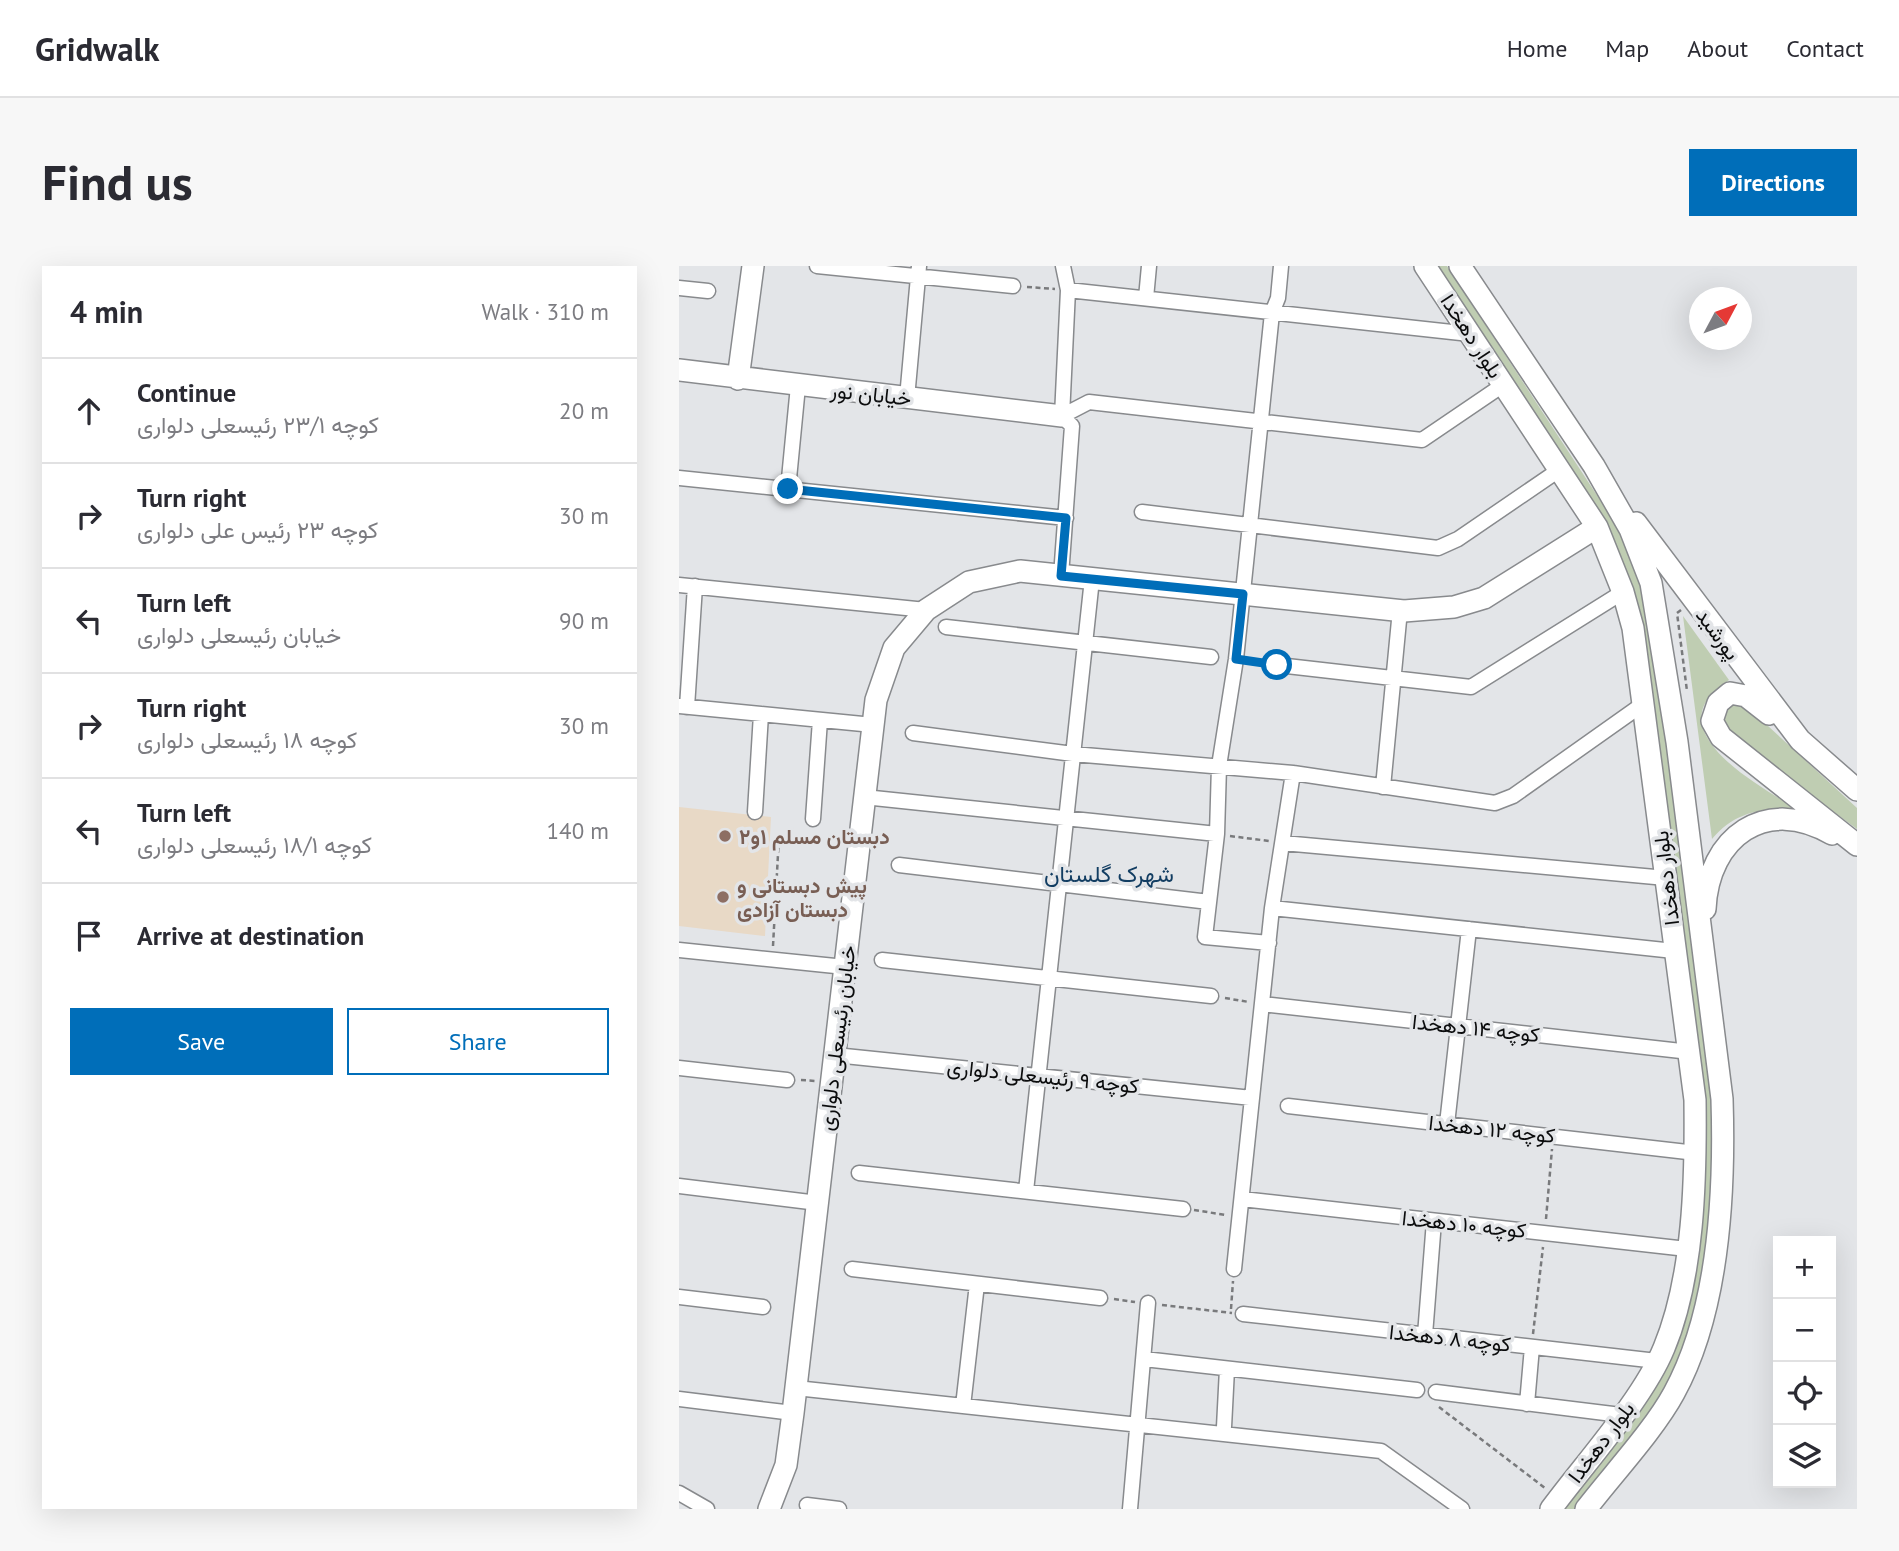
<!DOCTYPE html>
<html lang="en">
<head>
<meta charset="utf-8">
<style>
  body { margin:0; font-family:"PT Sans",Vazirmatn,sans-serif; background:#f7f7f7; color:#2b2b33 }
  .controls { position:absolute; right:21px; bottom:21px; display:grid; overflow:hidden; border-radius:0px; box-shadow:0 7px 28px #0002 }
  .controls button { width:63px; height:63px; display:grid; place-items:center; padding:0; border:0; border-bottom:2px solid #e1e1e2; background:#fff; color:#2b2b33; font:35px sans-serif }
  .compass { position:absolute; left:1010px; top:21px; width:63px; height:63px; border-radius:50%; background:#fff; box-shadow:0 7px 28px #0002; rotate:49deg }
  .stop { position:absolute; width:21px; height:21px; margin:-16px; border:5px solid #006eb9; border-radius:50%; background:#fff }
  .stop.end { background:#006eb9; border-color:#fff; box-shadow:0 2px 7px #0008 }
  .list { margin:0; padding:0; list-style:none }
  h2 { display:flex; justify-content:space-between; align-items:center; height:91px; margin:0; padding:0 28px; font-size:30px }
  h2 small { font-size:23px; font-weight:400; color:#7c7c81 }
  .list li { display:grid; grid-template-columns:46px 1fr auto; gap:21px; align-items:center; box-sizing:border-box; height:105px; padding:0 28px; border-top:2px solid #e1e1e2 }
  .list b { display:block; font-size:26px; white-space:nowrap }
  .list p { margin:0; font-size:23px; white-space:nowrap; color:#7c7c81 }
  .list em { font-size:23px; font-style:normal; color:#7c7c81 }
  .actions { display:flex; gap:14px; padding:21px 28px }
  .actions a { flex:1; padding:16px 0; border:2px solid #006eb9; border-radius:0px; text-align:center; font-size:24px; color:#006eb9 }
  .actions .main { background:#006eb9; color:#fff }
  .icon { flex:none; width:38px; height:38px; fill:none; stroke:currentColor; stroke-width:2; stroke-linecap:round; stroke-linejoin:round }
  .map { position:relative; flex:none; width:1178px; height:1243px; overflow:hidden; border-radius:0px }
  header { display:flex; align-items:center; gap:42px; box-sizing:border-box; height:98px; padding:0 35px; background:#fff; border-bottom:2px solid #e1e1e2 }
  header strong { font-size:33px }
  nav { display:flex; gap:38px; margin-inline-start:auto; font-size:24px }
  .intro { display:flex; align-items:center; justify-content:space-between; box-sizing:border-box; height:168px; padding:0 42px }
  h1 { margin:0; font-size:49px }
  .button { padding:18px 32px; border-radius:0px; background:#006eb9; color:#fff; font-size:24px; font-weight:700 }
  main { display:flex; gap:42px; padding:0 42px }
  aside { flex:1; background:#fff; border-radius:0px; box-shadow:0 7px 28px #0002 }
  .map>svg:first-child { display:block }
</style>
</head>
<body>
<header>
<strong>Gridwalk</strong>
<nav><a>Home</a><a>Map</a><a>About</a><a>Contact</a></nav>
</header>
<div class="intro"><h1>Find us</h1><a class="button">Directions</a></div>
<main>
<aside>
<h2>4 min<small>Walk · 310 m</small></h2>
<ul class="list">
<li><svg class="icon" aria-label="ahead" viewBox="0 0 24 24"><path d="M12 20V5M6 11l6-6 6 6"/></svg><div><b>Continue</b><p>کوچه ۲۳/۱ رئیسعلی دلواری</p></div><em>20 m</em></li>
<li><svg class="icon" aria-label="right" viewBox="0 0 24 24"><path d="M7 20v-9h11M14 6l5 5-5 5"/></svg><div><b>Turn right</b><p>کوچه ۲۳ رئیس علی دلواری</p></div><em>30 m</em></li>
<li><svg class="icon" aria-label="left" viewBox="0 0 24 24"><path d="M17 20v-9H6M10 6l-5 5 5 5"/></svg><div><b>Turn left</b><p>خیابان رئیسعلی دلواری</p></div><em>90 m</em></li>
<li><svg class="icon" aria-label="right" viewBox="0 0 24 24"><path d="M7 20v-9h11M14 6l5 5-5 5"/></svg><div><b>Turn right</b><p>کوچه ۱۸ رئیسعلی دلواری</p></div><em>30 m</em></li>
<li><svg class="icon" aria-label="left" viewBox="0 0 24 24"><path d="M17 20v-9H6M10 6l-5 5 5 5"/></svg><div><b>Turn left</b><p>کوچه ۱۸/۱ رئیسعلی دلواری</p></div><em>140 m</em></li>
<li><svg class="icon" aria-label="arrive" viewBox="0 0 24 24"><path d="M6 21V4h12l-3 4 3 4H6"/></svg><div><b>Arrive at destination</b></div></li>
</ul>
<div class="actions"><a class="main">Save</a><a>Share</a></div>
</aside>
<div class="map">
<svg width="1178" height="1243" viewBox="0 0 1178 1243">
  <rect width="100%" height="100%" fill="#e3e5e8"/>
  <path fill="#e8d9c6" d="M0,541L92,551L86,670L0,660Z"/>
  <path fill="#bfcdb2" d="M755,0H768L942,266L960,310L972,361L1036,863C1032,947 1027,1047 986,1122C963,1165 928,1204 898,1243H883L956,1143L1019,949L952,324Z
    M1004,350L1050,414C1040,422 1028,430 1024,442C1010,483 1089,525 1118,543C1084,542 1056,545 1033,573Z
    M1058,438L1067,440L1076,448L1178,542V563L1050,469L1044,453L1051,440Z"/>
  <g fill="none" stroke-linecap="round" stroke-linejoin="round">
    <g stroke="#888a8d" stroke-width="17">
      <path id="street" d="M138,0L334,20
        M0,22L29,25
        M389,24L791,68
        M467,32L470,0
        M228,132L240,0
        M383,150L410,136L743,174L824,119
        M383,150L389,24L384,0
        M0,212L387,252
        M109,223L119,120
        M463,246L759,282L779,273L880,204
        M382,310L393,160L383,150
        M0,319L247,344
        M267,361L532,391
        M599,399L792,421L944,326
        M0,440L194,459
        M8,441L16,320
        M234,467L394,488L614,507L816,537L834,530L964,438
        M704,521L721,344
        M185,531L538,568
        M76,546L82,448
        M134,553L141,454
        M604,577L987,612
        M220,599L530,636
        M593,642L995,685
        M590,677L526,671L538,568L540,500L557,393L593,47L599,32L602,0
        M0,684L166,701
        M203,694L532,730
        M583,738L1011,786
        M156,789L573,832
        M0,802L108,814
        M609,840L1017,887
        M768,858L790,663
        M180,907L504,943
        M0,920L139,937
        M347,925L413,313
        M563,933L1008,983
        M173,1003L421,1032
        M555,1003L593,642L614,507
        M0,1031L84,1041
        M564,1048L978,1095
        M746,1069L755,955
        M465,1093L738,1124
        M117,1122L702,1185L783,1243
        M757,1126L942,1149
        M0,1133L114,1147
        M848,1138L853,1081
        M284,1140L298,1018
        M545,1161L548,1103
        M0,1227L28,1243
        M128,1239L160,1243
        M451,1243L469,1037"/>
    </g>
    <g stroke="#888a8d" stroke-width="24">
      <path id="secondary" d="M746,0L918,261L944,326L954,362L1016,834C1017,912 1015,1010 985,1082C964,1133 906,1197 872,1243
        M781,0L915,200L951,263L972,317L998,476L1043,833C1046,926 1040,1045 995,1127C975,1164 933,1209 907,1243
        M0,104L383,150
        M59,113L74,0
        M957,257L1121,474L1178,524
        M1090,448L1067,430L1051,427L1039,437L1033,455L1042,471L1178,579
        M1026,643C1029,571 1087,529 1153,568
        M90,1243L107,1199L114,1147L197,434L215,382L247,344L290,316L341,305L725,345L775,341L805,332L918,261"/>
    </g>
    <path stroke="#797a7c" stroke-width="2.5" stroke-dasharray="5 3.5" stroke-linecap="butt" d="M348,21L376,23
      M1002,344L998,347L1008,425
      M570,395L588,398
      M551,570L590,575
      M94,680L100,570
      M546,732L570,736
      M122,814L137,815
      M515,944L547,949
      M867,953L873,883
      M435,1033L456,1036
      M483,1039L553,1047
      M552,1043L554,1015
      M854,1068L864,981
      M760,1141L866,1222"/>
    <use href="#street" stroke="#fff" stroke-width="14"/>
    <use href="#secondary" stroke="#fff" stroke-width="21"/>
  </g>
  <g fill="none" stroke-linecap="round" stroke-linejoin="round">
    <path stroke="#006eb9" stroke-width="9" d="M109,223L387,252L382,310L564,328L557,393L598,399"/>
  </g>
  <g fill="#8d6e63" stroke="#e3e5e8" stroke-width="2.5">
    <circle cx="46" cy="570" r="7"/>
    <circle cx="44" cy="631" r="7"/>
  </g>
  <g text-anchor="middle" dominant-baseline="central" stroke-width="7" stroke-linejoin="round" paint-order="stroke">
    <g font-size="21" fill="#0b0c0d" stroke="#e3e5e8">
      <text transform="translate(793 70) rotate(57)">بلوار دهخدا</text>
      <text transform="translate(192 128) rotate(6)">خیابان نور</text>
      <text transform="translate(1039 368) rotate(54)">پورشید</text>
      <text transform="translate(987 612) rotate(-97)">بلوار دهخدا</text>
      <text transform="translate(797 762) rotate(6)">کوچه ۱۴ دهخدا</text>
      <text transform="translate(158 772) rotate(-83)">خیابان رئیسعلی دلواری</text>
      <text transform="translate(364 810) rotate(6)">کوچه ۹ رئیسعلی دلواری</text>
      <text transform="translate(813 863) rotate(6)">کوچه ۱۲ دهخدا</text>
      <text transform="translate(785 958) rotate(6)">کوچه ۱۰ دهخدا</text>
      <text transform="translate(771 1072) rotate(6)">کوچه ۸ دهخدا</text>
      <text transform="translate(922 1176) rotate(-53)">بلوار دهخدا</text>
    </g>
    <g font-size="21" font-weight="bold" fill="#785e54" stroke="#e3e5e8" text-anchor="start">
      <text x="60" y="570">دبستان مسلم ۱و۲</text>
      <text x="58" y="619">پیش دبستانی و<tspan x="58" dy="24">دبستان آزادی</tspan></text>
    </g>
    <g font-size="23" fill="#123d62" stroke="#e3e5e8">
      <text x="430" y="607">شهرک گلستان</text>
    </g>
  </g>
</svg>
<div class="controls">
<button>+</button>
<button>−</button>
<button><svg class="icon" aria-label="locate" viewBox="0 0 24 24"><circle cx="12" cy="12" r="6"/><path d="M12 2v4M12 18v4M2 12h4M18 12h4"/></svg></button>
<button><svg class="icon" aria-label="layers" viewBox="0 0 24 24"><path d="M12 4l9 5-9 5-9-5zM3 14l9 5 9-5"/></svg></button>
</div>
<svg class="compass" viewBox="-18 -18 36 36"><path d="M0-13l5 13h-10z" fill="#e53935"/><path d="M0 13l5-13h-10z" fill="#7c7c81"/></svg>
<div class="stop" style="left:598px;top:399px"></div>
<div class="stop end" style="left:109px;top:223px"></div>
</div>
</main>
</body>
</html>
